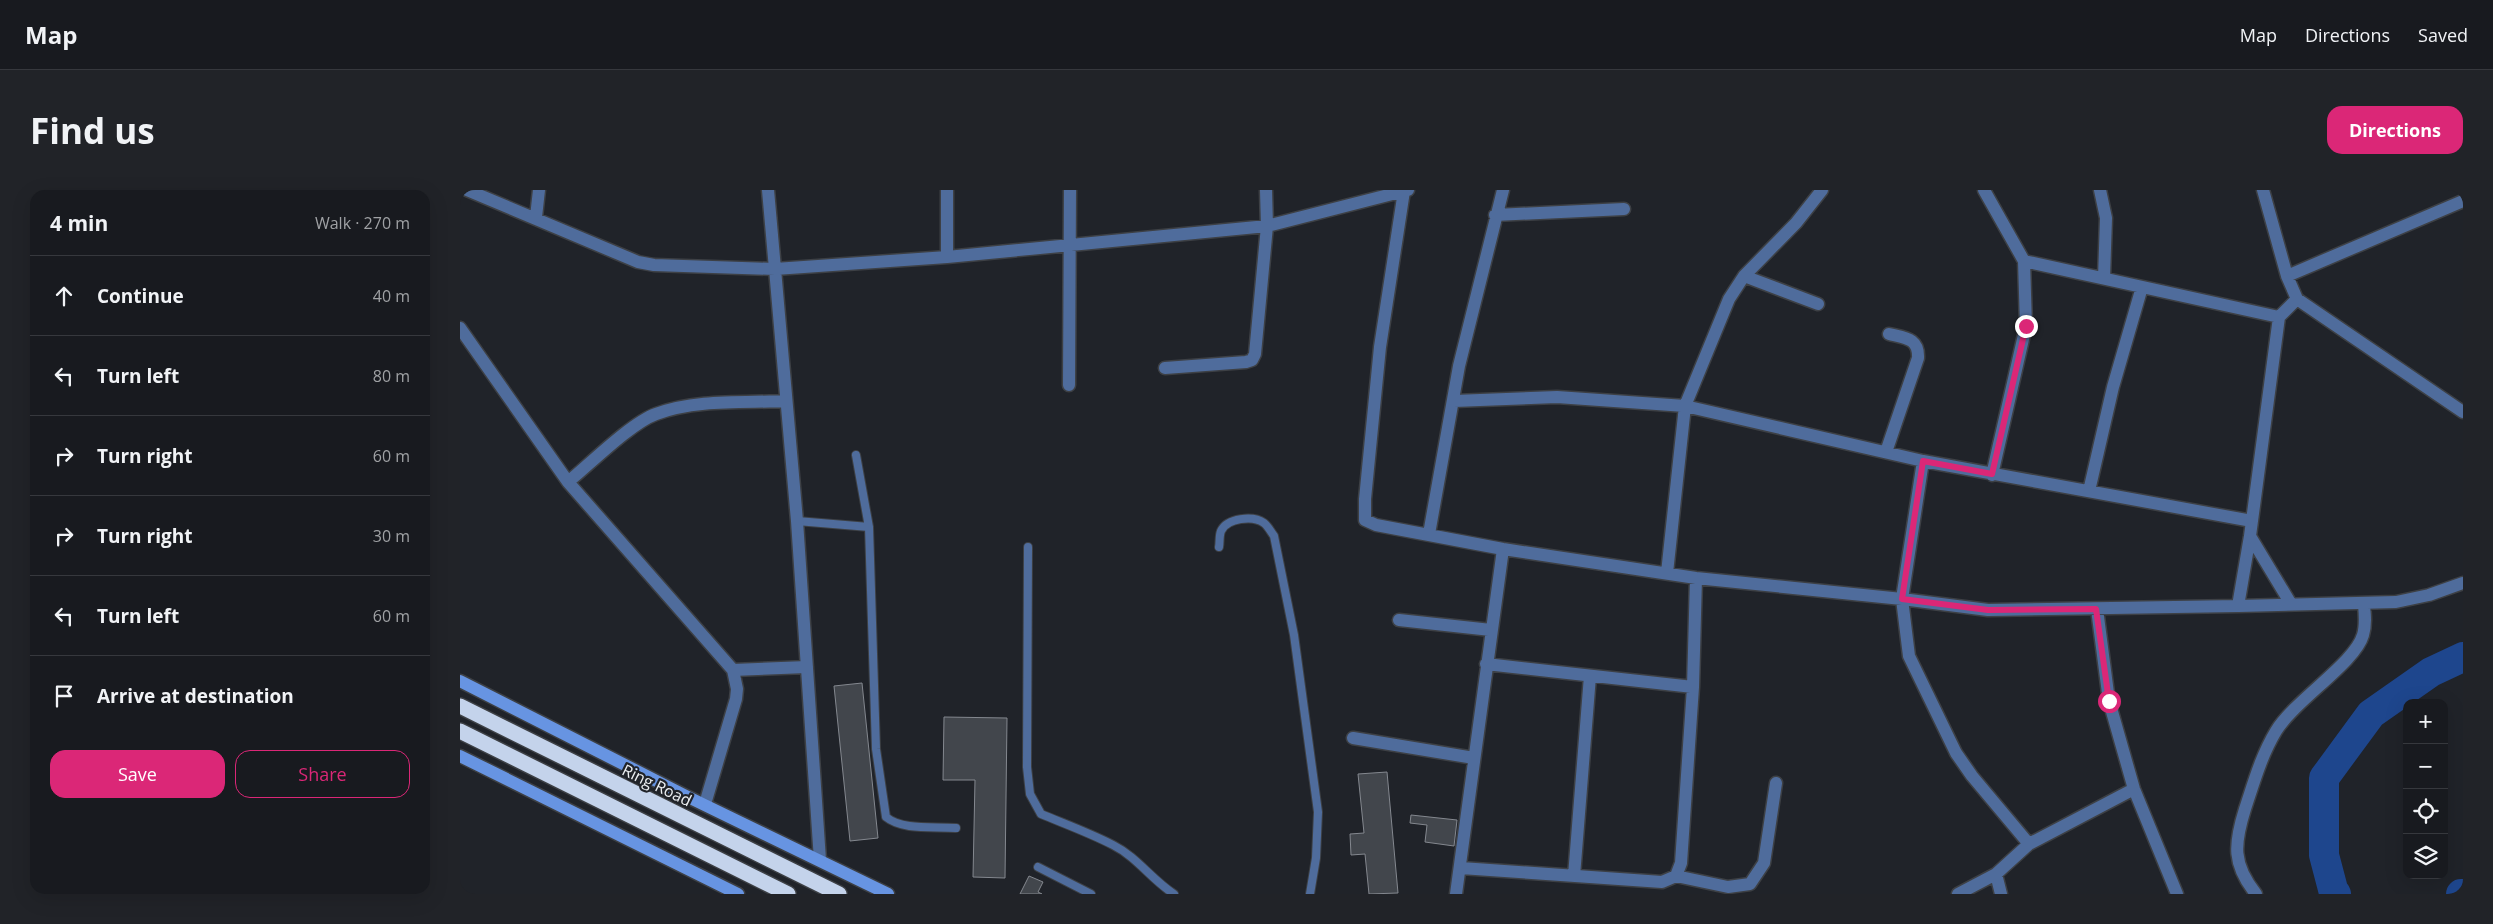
<!DOCTYPE html>
<html lang="en">
<head>
<meta charset="utf-8">
<style>
  body { margin:0; font-family:"Open Sans",sans-serif; background:#212328; color:#f1f3f6 }
  .controls { position:absolute; right:15px; bottom:15px; display:grid; overflow:hidden; border-radius:10px; box-shadow:0 5px 20px #0002 }
  .controls button { width:45px; height:45px; display:grid; place-items:center; padding:0; border:0; border-bottom:1px solid #36383d; background:#181a1f; color:#f1f3f6; font:25px sans-serif }
  .stop { position:absolute; width:15px; height:15px; margin:-11px; border:4px solid #db2777; border-radius:50%; background:#fff }
  .stop.end { background:#db2777; border-color:#fff; box-shadow:0 1px 5px #0008 }
  .list { margin:0; padding:0; list-style:none }
  h2 { display:flex; justify-content:space-between; align-items:center; height:65px; margin:0; padding:0 20px; font-size:21px }
  h2 small { font-size:16px; font-weight:400; color:#9fa1a4 }
  .list li { display:grid; grid-template-columns:32px 1fr auto; gap:15px; align-items:center; box-sizing:border-box; height:80px; padding:0 20px; border-top:1px solid #36383d }
  .list b { display:block; font-size:19px; white-space:nowrap }
  .list em { font-size:16px; font-style:normal; color:#9fa1a4 }
  .actions { display:flex; gap:10px; padding:15px 20px }
  .actions a { flex:1; padding:11px 0; border:1px solid #db2777; border-radius:15px; text-align:center; font-size:18px; color:#db2777 }
  .actions .main { background:#db2777; color:#fff }
  .icon { flex:none; width:28px; height:28px; fill:none; stroke:currentColor; stroke-width:2; stroke-linecap:round; stroke-linejoin:round }
  .map { position:relative; flex:none; width:2003px; height:704px; overflow:hidden; border-radius:15px }
  header { display:flex; align-items:center; gap:30px; box-sizing:border-box; height:70px; padding:0 25px; background:#181a1f; border-bottom:1px solid #36383d }
  header strong { font-size:24px }
  nav { display:flex; gap:28px; margin-inline-start:auto; font-size:18px }
  .intro { display:flex; align-items:center; justify-content:space-between; box-sizing:border-box; height:120px; padding:0 30px }
  h1 { margin:0; font-size:35px }
  .button { padding:12px 22px; border-radius:15px; background:#db2777; color:#fff; font-size:18px; font-weight:700 }
  main { display:flex; gap:30px; padding:0 30px }
  aside { flex:1; background:#181a1f; border-radius:15px; box-shadow:0 5px 20px #0002 }
  .map>svg:first-child { display:block }
</style>
</head>
<body>
<header>
<strong>Map</strong>
<nav><a>Map</a><a>Directions</a><a>Saved</a></nav>
</header>
<div class="intro"><h1>Find us</h1><a class="button">Directions</a></div>
<main>
<aside>
<h2>4 min<small>Walk · 270 m</small></h2>
<ul class="list">
<li><svg class="icon" aria-label="ahead" viewBox="0 0 24 24"><path d="M12 20V5M6 11l6-6 6 6"/></svg><div><b>Continue</b></div><em>40 m</em></li>
<li><svg class="icon" aria-label="left" viewBox="0 0 24 24"><path d="M17 20v-9H6M10 6l-5 5 5 5"/></svg><div><b>Turn left</b></div><em>80 m</em></li>
<li><svg class="icon" aria-label="right" viewBox="0 0 24 24"><path d="M7 20v-9h11M14 6l5 5-5 5"/></svg><div><b>Turn right</b></div><em>60 m</em></li>
<li><svg class="icon" aria-label="right" viewBox="0 0 24 24"><path d="M7 20v-9h11M14 6l5 5-5 5"/></svg><div><b>Turn right</b></div><em>30 m</em></li>
<li><svg class="icon" aria-label="left" viewBox="0 0 24 24"><path d="M17 20v-9H6M10 6l-5 5 5 5"/></svg><div><b>Turn left</b></div><em>60 m</em></li>
<li><svg class="icon" aria-label="arrive" viewBox="0 0 24 24"><path d="M6 21V4h12l-3 4 3 4H6"/></svg><div><b>Arrive at destination</b></div></li>
</ul>
<div class="actions"><a class="main">Save</a><a>Share</a></div>
</aside>
<div class="map">
<svg width="2003" height="704" viewBox="0 0 2003 704">
  <rect width="100%" height="100%" fill="#202329"/>
  <g fill="none" stroke-linecap="round" stroke-linejoin="round">
    <path stroke="#1e468d" stroke-width="30" d="M1876,704L1874,703L1864,665V588L1911,524L1971,482L2003,467
      M2001,704H2003"/>
  </g>
  <path fill="#42464c" stroke="#84888f" d="M402,493L418,648L390,651L374,496Z
    M484,527L547,528L545,688L513,687L515,590H483Z
    M927,582L938,703L909,704L905,664L891,665L890,644L904,643L898,584Z
    M951,625L997,630L994,656L965,652L967,635L950,633Z
    M569,686L583,692L578,702L582,704H560Z"/>
  <g fill="none" stroke-linecap="round" stroke-linejoin="round">
    <g stroke="#3d4045" stroke-width="10">
      <path id="lane" d="M396,265L409,337L416,559L426,627C443,641 475,636 496,638
        M337,331L409,337
        M568,357L567,577L570,604L581,624C605,634 630,643 653,655C677,667 692,690 714,704
        M759,357C760,352 759,346 761,341C767,328 793,325 804,333C808,336 811,342 814,346L834,445L858,622L856,668L850,704
        M578,677L631,704"/>
    </g>
    <g stroke="#3d4045" stroke-width="15">
      <path id="street" d="M7,0L178,72L194,75L315,79L337,331L360,670
        M308,0L315,79L487,67L807,36L948,0
        M487,0V67
        M1640,0L1646,28L1644,88
        M1803,0L1827,86L1837,109L2003,222
        M944,1L920,157L905,309V330L916,335L1043,359L1236,388L1442,409L1449,466L1496,563L1512,586L1569,654L1536,684L1498,704
        M1035,25L1164,19
        M76,27L79,0
        M1284,86L1358,114
        M1827,86L2003,11
        M1819,127L1837,109
        M0,138L108,292L273,480L277,499L276,509L245,614
        M705,178L786,172L792,170L795,164L807,36L806,0
        M609,195L610,0
        M994,211L1097,207L1225,216L1463,271L1442,409L1528,420L1778,416L1790,346L1819,127L1564,71L1524,0
        M1426,262L1458,168C1459,148 1445,148 1429,144
        M1463,271L1792,331
        M1532,285L1566,136L1564,71
        M108,292C130,274 171,233 196,224C236,209 284,213 326,211
        M1629,301L1653,197L1682,97
        M969,344L999,176L1043,0
        M1790,346L1831,414
        M1207,383L1225,216L1269,109L1284,86L1336,33L1362,0
        M1778,416L1936,412L1969,405L2003,393
        M1637,419L1649,511L1674,599L1717,704
        M939,430L1031,440
        M1026,474L1233,497
        M273,480L347,477
        M893,548L1014,568
        M1569,654L1674,599
        M1001,678L1202,692L1216,686L1221,673L1233,497L1236,388
        M1536,684L1541,704
        M1114,686L1130,486
        M1216,686L1268,697L1290,694L1304,673L1316,593
        M996,704L1043,359
        M1796,704C1772,674 1774,654 1785,619C1794,592 1801,566 1816,541C1835,510 1895,473 1903,445C1906,435 1905,425 1904,415"/>
    </g>
    <g stroke="#3d4045" stroke-width="15">
      <path id="secondary" d="M0,491L226,606L428,704
        M0,566L278,704"/>
    </g>
    <g stroke="#3d4045" stroke-width="18">
      <path id="highway" d="M0,516L379,704
        M0,541L328,704"/>
    </g>
    <use href="#lane" stroke="#4f6c9c" stroke-width="8"/>
    <use href="#street" stroke="#4f6c9c" stroke-width="12"/>
    <use href="#secondary" stroke="#6794e2" stroke-width="12"/>
    <use href="#highway" stroke="#c4d3eb" stroke-width="15"/>
  </g>
  <g fill="none" stroke-linecap="round" stroke-linejoin="round">
    <path stroke="#db2777" stroke-width="6" d="M1566,136L1532,284L1463,271L1442,409L1528,420L1636,419L1649,511"/>
  </g>
  <g text-anchor="middle" dominant-baseline="central" stroke-width="4.5" stroke-linejoin="round" paint-order="stroke">
    <g font-size="16" fill="#eceff2" stroke="#202329">
      <text transform="translate(197 595) rotate(26)">Ring Road</text>
    </g>
  </g>
</svg>
<div class="controls">
<button>+</button>
<button>−</button>
<button><svg class="icon" aria-label="locate" viewBox="0 0 24 24"><circle cx="12" cy="12" r="6"/><path d="M12 2v4M12 18v4M2 12h4M18 12h4"/></svg></button>
<button><svg class="icon" aria-label="layers" viewBox="0 0 24 24"><path d="M12 4l9 5-9 5-9-5zM3 14l9 5 9-5"/></svg></button>
</div>
<div class="stop" style="left:1649px;top:511px"></div>
<div class="stop end" style="left:1566px;top:136px"></div>
</div>
</main>
</body>
</html>
